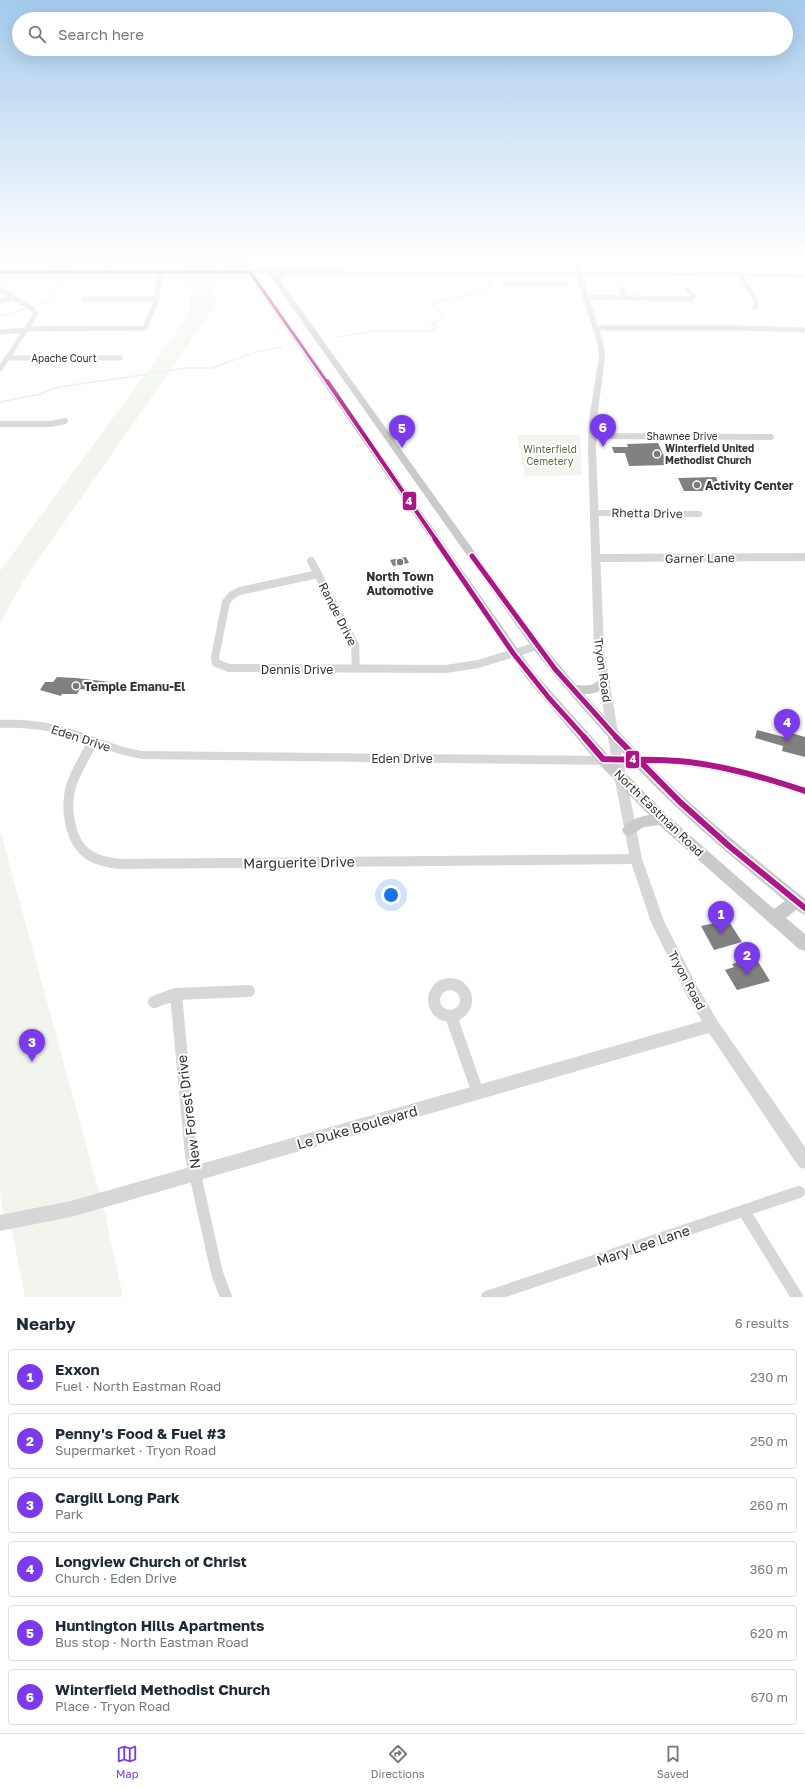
<!DOCTYPE html>
<html lang="en">
<head>
<meta charset="utf-8">
<style>
  body { margin:0; font-family:"Golos Text",sans-serif; background:#f6f6f7; color:#1f2937 }
  .you { position:absolute; left:391px; top:895px; width:14px; height:14px; margin:-10px; border:3px solid #fff; border-radius:50%; background:#1a73e8; box-shadow:0 0 0 6px #1a73e833 }
  .badge { display:grid; place-items:center; width:26px; height:26px; border-radius:50%; background:#7c3aed; color:#fff; font-size:13px; font-weight:700 }
  .pin { position:absolute; translate:-50% -33px; filter:drop-shadow(0 1px 2px #0008) }
  .pin::after { content:''; position:absolute; top:21px; width:14px; height:12px; background:inherit; clip-path:polygon(0 0,100% 0,50% 100%) }
  .list { margin:0; padding:0; list-style:none }
  h2 { display:flex; justify-content:space-between; align-items:center; height:52px; margin:0; padding:0 16px; font-size:17px }
  h2 small { font-size:13px; font-weight:400; color:#747a83 }
  .list li { display:grid; grid-template-columns:26px 1fr auto; gap:12px; align-items:center; box-sizing:border-box; height:56px; margin:0 8px 8px; padding:0 8px; border:1px solid #e0e1e3; border-radius:4px }
  .list b { display:block; font-size:15px; white-space:nowrap }
  .list p { margin:0; font-size:13px; white-space:nowrap; color:#747a83 }
  .list em { font-size:13px; font-style:normal; color:#747a83 }
  .icon { flex:none; width:22px; height:22px; fill:none; stroke:currentColor; stroke-width:2; stroke-linecap:round; stroke-linejoin:round }
  .map { position:relative; flex:none; width:805px; height:1297px; overflow:hidden }
  .search { position:absolute; background:#fff; box-shadow:0 4px 16px #0002; left:12px; right:12px; top:12px; height:44px; display:flex; align-items:center; gap:10px; box-sizing:border-box; padding:0 14px; border-radius:22px; color:#747a83; font-size:15px }
  .sheet { height:436px; background:#fff }
  nav { display:flex; justify-content:space-around; align-items:center; box-sizing:border-box; height:56px; border-top:1px solid #e0e1e3; background:#fff; font-size:11px; color:#747a83 }
  nav a { display:grid; justify-items:center; gap:2px }
  nav .on { color:#7c3aed }
  .map>svg:first-child { display:block }
</style>
</head>
<body>
<div class="map">
<svg width="805" height="1297" viewBox="0 0 805 1297">
  <rect width="100%" height="100%" fill="#fff"/>
  <path fill="#f1f5ed" d="M189,256H206L213,276L212,285L216,305L23,581L0,624V571L183,323L190,308L191,268Z
    M517,435H580L582,475L525,476Z
    M680,451H703L707,460H681Z
    M0,830L104,1210L123,1297H25L12,1231L3,1211L0,1192Z"/>
  <g fill="none" stroke-linecap="round" stroke-linejoin="round">
    <path stroke="#ddebf3" stroke-width="1.5" d="M107,265L109,262L116,261L121,256
      M488,269L491,263L520,256
      M35,306L50,300L66,276
      M0,316L25,309
      M338,337L373,331H433L437,326L432,323L442,319L443,316L440,311L432,305C450,296 471,297 489,287L490,276
      M155,373L186,368H212L256,352L282,347
      M0,402L40,394L59,387L149,374"/>
  </g>
  <path fill="#818181" d="M658,443L668,465L629,466L625,453H614L612,447H628L627,444Z
    M716,477L722,491H684L678,478Z
    M406,557L409,563L393,566L390,560Z
    M57,677L76,678L110,682L105,692L80,689L77,694H62L61,696L40,690L45,682H53Z
    M757,730L784,737L785,731L805,737V757L782,751L783,746L755,738Z
    M728,920L742,942L714,950L701,926Z
    M746,960L748,963L757,960L770,981L737,990L725,970L734,967L732,964Z"/>
  <g fill="none" stroke-linecap="round" stroke-linejoin="round">
    <path stroke="#d7d7d7" stroke-width="5" d="M54,256L55,259L50,265L52,272L65,262V256
      M740,275L757,302L755,307
      M505,284H567
      M0,289L31,308L36,314L0,369
      M622,289L625,298
      M585,297L691,299L693,296L688,290
      M84,299H157
      M0,301L13,297
      M595,328H740L805,330
      M27,329L145,328L157,299L160,272
      M0,332L26,330
      M7,358H120"/>
    <path stroke="#d7d7d7" stroke-width="6" d="M0,424H51L65,421
      M592,436L771,437
      M594,513L699,514"/>
    <path stroke="#d7d7d7" stroke-width="8" d="M595,558L805,557
      M311,561L355,645L356,669
      M318,574L240,591L232,595L226,602L215,657L216,663L229,668L446,669L478,664L537,646"/>
    <path stroke="#d7d7d7" stroke-width="10" d="M93,742C85,756 76,771 71,786C65,807 69,842 89,855C98,861 110,863 121,864L636,859"/>
    <path stroke="#d7d7d7" stroke-width="12" d="M434 1000a16 16 0 1 1 32 0a16 16 0 1 1-32 0Z
      M154,1002L176,994
      M451,1016L478,1093
      M744,1211L797,1297
      M226,1297L217,1273L191,1156L176,994L249,991
      M487,1297L799,1192"/>
    <path fill="#d7d7d7" fill-rule="evenodd" d="M575,256H581V272L805,273V277L582,275L603,342L605,356L597,420L596,449L604,649L622,756C644,756 665,756 686,758C727,762 767,773 805,786V796C766,783 729,772 688,767C667,764 645,765 624,765L642,859L664,921L697,986L717,1020L805,1147V1169L799,1167L709,1033L71,1217L0,1231V1215L71,1201L702,1021L687,996L651,922L630,859L612,765L141,759C113,754 88,742 61,734C41,729 21,727 0,728V720C22,719 43,721 64,727C90,734 114,746 141,751L611,756L594,649L588,449L589,420L599,356L597,342L576,275L270,274L267,272L270,270L575,272Z"/>
    <path fill="#d0d0d0" fill-rule="evenodd" d="M0,270H270L273,272L270,274H0Z"/>
    <path fill="#cacaca" fill-rule="evenodd" d="M236,256H242L534,672L608,755L667,815L774,909L785,901C748,870 710,839 675,806C624,757 577,704 533,649L256,256H262L276,275L290,272V274L282,277L281,282L489,572L541,643L576,685C580,685 586,686 590,685C597,684 599,676 608,679L610,682C604,692 594,694 584,694C617,730 650,766 686,799C724,834 765,866 805,899V915L796,910L786,918L805,934V951L799,949L659,825L644,827L629,836L624,834L622,830C627,820 639,817 649,815L598,763L526,678L243,267L239,270L217,273V271L237,266L240,262Z"/>
    <g stroke="#fff" stroke-width="5">
      <path id="bus-1-far3" d="M0,272H250L327,382"/>
    </g>
    <g stroke="#fff" stroke-width="6">
      <path id="bus-1-far2" d="M327,381L436,540"/>
    </g>
    <g stroke="#fff" stroke-width="8">
      <path id="bus-1-far1" d="M435,539L513,653L549,698L585,738
        M472,556L555,669L617,738"/>
    </g>
    <g stroke="#fff" stroke-width="9">
      <path id="bus-1" d="M584,737L603,759C632,760 661,759 689,762C729,767 767,778 805,791
        M616,737L680,802L729,846L805,908"/>
    </g>
    <use href="#bus-1-far3" stroke="#ad1687" stroke-width="3"/>
    <use href="#bus-1-far2" stroke="#ad1687" stroke-width="4"/>
    <use href="#bus-1-far1" stroke="#ad1687" stroke-width="5"/>
    <use href="#bus-1" stroke="#ad1687" stroke-width="6"/>
  </g>
  <linearGradient id="sky" x2="0" y2="1"><stop stop-color="#a3caec"/><stop offset="0.59" stop-color="#fff"/><stop offset="1" stop-color="#fff" stop-opacity="0"/></linearGradient>
  <rect width="805" height="437" fill="url(#sky)"/>
  <g fill="#7a7a7a" stroke="#fff" stroke-width="1.5">
    <circle cx="657" cy="454" r="4"/>
    <circle cx="697" cy="485" r="4"/>
    <circle cx="400" cy="562" r="4"/>
    <circle cx="76" cy="686" r="4"/>
  </g>
  <g text-anchor="middle" dominant-baseline="central" stroke-width="4" stroke-linejoin="round" paint-order="stroke">
    <g font-size="10" fill="#333" stroke="#fff">
      <text x="64" y="358">Apache Court</text>
      <text x="682" y="436">Shawnee Drive</text>
    </g>
    <g font-size="10" font-weight="bold" fill="#333" stroke="#fff" text-anchor="start">
      <text x="665" y="448">Winterfield United<tspan x="665" dy="12">Methodist Church</tspan></text>
    </g>
    <g font-size="10" fill="#56703f" stroke="#fff">
      <text x="550" y="449">Winterfield<tspan x="550" dy="12">Cemetery</tspan></text>
    </g>
    <g font-size="12" font-weight="bold" fill="#333" stroke="#fff" text-anchor="start">
      <text x="705" y="485">Activity Center</text>
      <text x="400" y="576" text-anchor="middle">North Town<tspan x="400" dy="14">Automotive</tspan></text>
      <text x="84" y="686">Temple Emanu-El</text>
    </g>
    <g font-size="12" fill="#333" stroke="#fff">
      <text transform="translate(647 513) rotate(1)">Rhetta Drive</text>
      <text transform="translate(700 558) rotate(-1)">Garner Lane</text>
      <text transform="translate(338 614) rotate(63)">Rande Drive</text>
      <text x="297" y="669">Dennis Drive</text>
      <text transform="translate(603 670) rotate(82)">Tryon Road</text>
      <text transform="translate(81 738) rotate(18)">Eden Drive</text>
      <text x="402" y="758">Eden Drive</text>
      <text transform="translate(659 813) rotate(44)">North Eastman Road</text>
      <text transform="translate(687 980) rotate(62)">Tryon Road</text>
    </g>
    <g font-size="14" fill="#333" stroke="#fff">
      <text transform="translate(299 862) rotate(-1)">Marguerite Drive</text>
      <text transform="translate(188 1112) rotate(-97)">New Forest Drive</text>
      <text transform="translate(357 1127) rotate(-16)">Le Duke Boulevard</text>
      <text transform="translate(643 1245) rotate(-19)">Mary Lee Lane</text>
    </g>
  </g>
  <g stroke="#fff" stroke-width="1.5">
    <rect x="402" y="491" width="15" height="20" rx="4" fill="#ad1687"/>
    <rect x="625" y="750" width="15" height="19" rx="4" fill="#ad1687"/>
  </g>
  <g font-size="11" text-anchor="middle" font-weight="bold" fill="#fff">
    <text x="409" y="505">4</text>
    <text x="633" y="763">4</text>
  </g>
</svg>
<div class="you"></div>
<div class="pin badge" style="left:721px;top:934px">1</div>
<div class="pin badge" style="left:747px;top:975px">2</div>
<div class="pin badge" style="left:32px;top:1062px">3</div>
<div class="pin badge" style="left:787px;top:742px">4</div>
<div class="pin badge" style="left:402px;top:448px">5</div>
<div class="pin badge" style="left:603px;top:447px">6</div>
<div class="search"><svg class="icon" aria-label="search" viewBox="0 0 24 24"><circle cx="10" cy="10" r="6"/><path d="M15 15l6 6"/></svg>Search here</div>
</div>
<section class="sheet">
<h2>Nearby<small>6 results</small></h2>
<ul class="list">
<li><span class="badge">1</span><div><b>Exxon</b><p>Fuel · North Eastman Road</p></div><em>230 m</em></li>
<li><span class="badge">2</span><div><b>Penny's Food &amp; Fuel #3</b><p>Supermarket · Tryon Road</p></div><em>250 m</em></li>
<li><span class="badge">3</span><div><b>Cargill Long Park</b><p>Park</p></div><em>260 m</em></li>
<li><span class="badge">4</span><div><b>Longview Church of Christ</b><p>Church · Eden Drive</p></div><em>360 m</em></li>
<li><span class="badge">5</span><div><b>Huntington Hills Apartments</b><p>Bus stop · North Eastman Road</p></div><em>620 m</em></li>
<li><span class="badge">6</span><div><b>Winterfield Methodist Church</b><p>Place · Tryon Road</p></div><em>670 m</em></li>
</ul>
</section>
<nav>
<a class="on"><svg class="icon" aria-label="map" viewBox="0 0 24 24"><path d="M3 6l6-2 6 2 6-2v14l-6 2-6-2-6 2zM9 4v14M15 6v14"/></svg>Map</a>
<a><svg class="icon" aria-label="directions" viewBox="0 0 24 24"><path d="M12 3l9 9-9 9-9-9zM9 14v-3h6M13 9l2 2-2 2"/></svg>Directions</a>
<a><svg class="icon" aria-label="saved" viewBox="0 0 24 24"><path d="M7 4h10v16l-5-4-5 4z"/></svg>Saved</a>
</nav>
</body>
</html>
